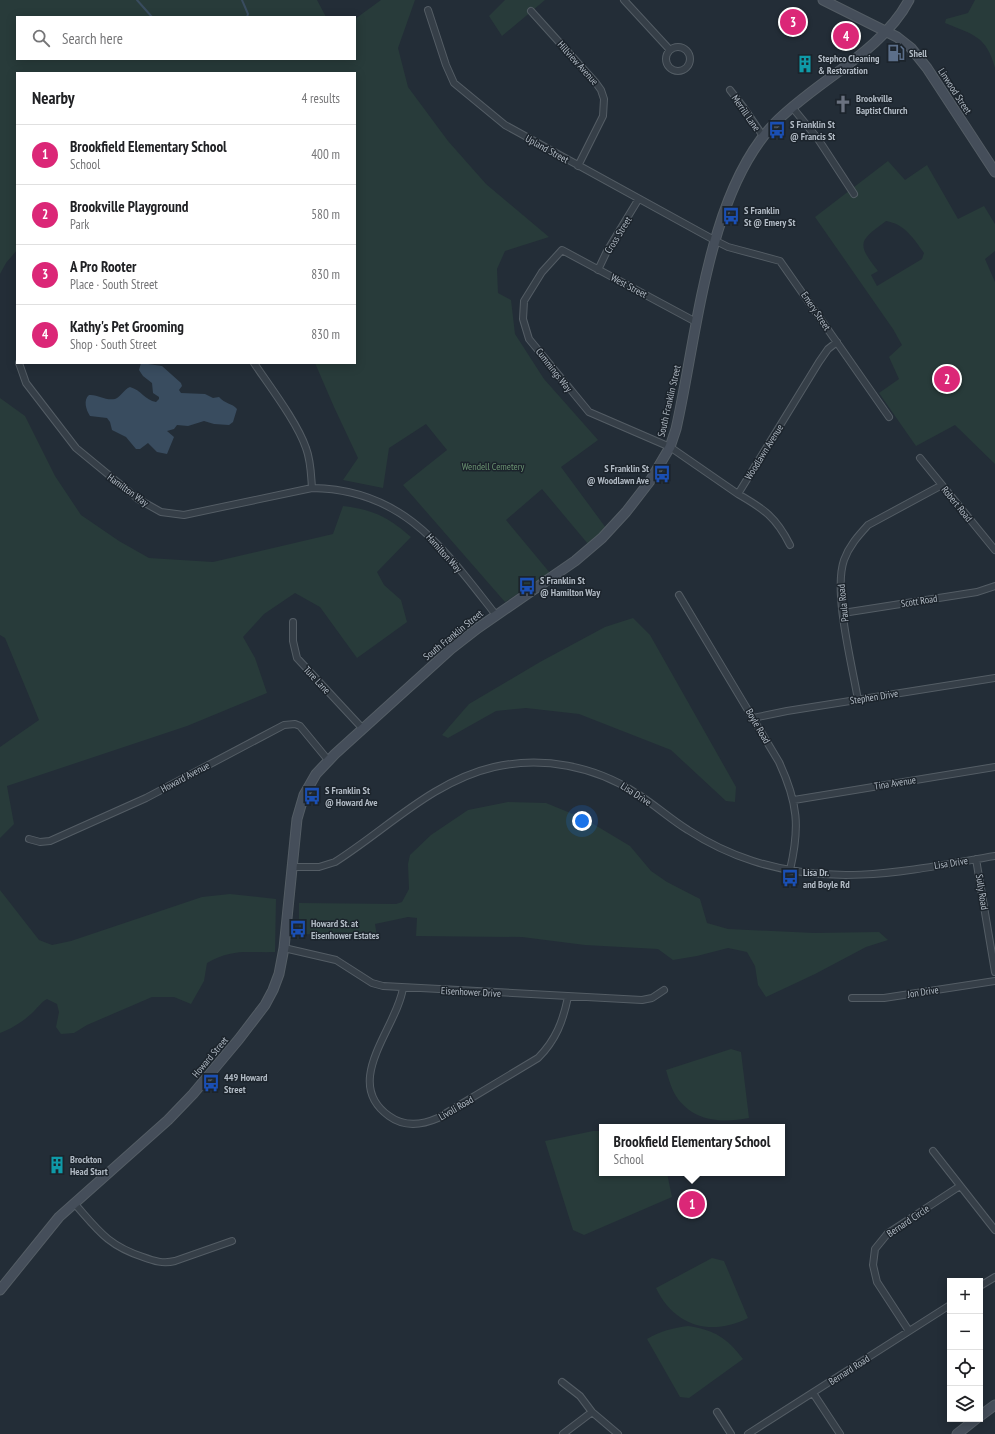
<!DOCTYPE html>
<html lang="en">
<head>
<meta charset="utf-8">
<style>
  body { margin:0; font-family:"PT Sans Narrow",sans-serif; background:#f2f2f2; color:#202124 }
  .controls { position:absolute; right:12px; bottom:12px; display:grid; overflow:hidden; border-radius:0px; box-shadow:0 2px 10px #0003 }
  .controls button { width:36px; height:36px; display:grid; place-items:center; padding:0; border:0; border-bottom:1px solid #e0e0e0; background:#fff; color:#202124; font:20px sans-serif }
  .you { position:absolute; left:582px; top:821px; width:14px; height:14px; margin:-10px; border:3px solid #fff; border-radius:50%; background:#1a73e8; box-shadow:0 0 0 6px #1a73e833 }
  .badge { display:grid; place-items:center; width:26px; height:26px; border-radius:50%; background:#db2777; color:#fff; font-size:13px; font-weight:700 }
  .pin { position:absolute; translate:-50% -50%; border:2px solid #fff; box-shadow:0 1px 4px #0006 }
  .popup { position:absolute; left:599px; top:1124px; width:186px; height:52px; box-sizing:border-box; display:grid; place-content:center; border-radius:0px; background:#fff; filter:drop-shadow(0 1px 3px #0005); font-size:13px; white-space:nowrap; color:#757577 }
  .popup b { font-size:15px; color:#202124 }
  .popup::after { content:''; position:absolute; left:50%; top:100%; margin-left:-8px; border:8px solid transparent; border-top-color:#fff }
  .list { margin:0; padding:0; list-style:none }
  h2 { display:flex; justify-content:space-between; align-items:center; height:52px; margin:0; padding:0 16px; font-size:17px }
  h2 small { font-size:13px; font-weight:400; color:#757577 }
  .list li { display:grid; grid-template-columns:26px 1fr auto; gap:12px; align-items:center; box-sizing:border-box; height:60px; padding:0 16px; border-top:1px solid #e0e0e0 }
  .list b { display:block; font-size:15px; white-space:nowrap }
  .list p { margin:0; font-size:13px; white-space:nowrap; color:#757577 }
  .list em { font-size:13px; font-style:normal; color:#757577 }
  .icon { flex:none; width:22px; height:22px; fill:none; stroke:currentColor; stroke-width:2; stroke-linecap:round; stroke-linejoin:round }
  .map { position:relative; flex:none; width:995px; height:1434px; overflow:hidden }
  .search { position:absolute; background:#fff; box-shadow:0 2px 10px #0003; left:16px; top:16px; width:340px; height:44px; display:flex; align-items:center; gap:10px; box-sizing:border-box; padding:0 14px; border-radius:0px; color:#757577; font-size:15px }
  .panel { position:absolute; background:#fff; box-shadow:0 2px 10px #0003; left:16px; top:72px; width:340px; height:292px; border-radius:0px }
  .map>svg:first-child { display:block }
</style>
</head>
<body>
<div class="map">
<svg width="995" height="1434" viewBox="0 0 995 1434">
  <rect width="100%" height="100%" fill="#232d37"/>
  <path fill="#283b3a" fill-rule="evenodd" d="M0,0H317L326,17H17V59H355V19L381,0H415L398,48L408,87L448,141L486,184L549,237L505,251L497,269L498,293L511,300L515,334L544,379L598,440L561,467L606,528L588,544L542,489L506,520L550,573L505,602L403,485L447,450L426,424L389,448L383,488L343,480L358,458L334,407L315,363H355V73H17V250L6,263L0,274Z
    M505,0H545L502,36L489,16Z
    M975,0H995V68C986,35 973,35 945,23L946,19L968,13Z
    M888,161L905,180L927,165L958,219L984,206L995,224V251L985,259L995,282V464L955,425L916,446L879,393L899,379L889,357L902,345L893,329L815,217ZM886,221C905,224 914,239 924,253L922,259L877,286L871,275L878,271C856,243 859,241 886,221Z
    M0,398L25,416L55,476L81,515L119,541L149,558L213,562L333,534L343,506C374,510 388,517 411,537L377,572L384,585L401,600L407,622L357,658L320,607L295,593L264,614L243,637L255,658L267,693L187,726L7,786L14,824L0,838V747L39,720L5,638L0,635Z
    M633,618L650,635L736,787L735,802L726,801L671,750L579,714L526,708L496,711L448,738L442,735L469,704L540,662L605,627Z
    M508,802L546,803L585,819L630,846L651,871L667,882L700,899L707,923L728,929L814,933L879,932L888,940L866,947L815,974L766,997L758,985L755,966L747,952L728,948L697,956L673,960L658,949L585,945L522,937L416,936L417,918L408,917L375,924L377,936L299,934V903L396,904L402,902L409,889L408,864L410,855L431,835L468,810Z
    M0,890L39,940L52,945L71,941L202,897L230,894L276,899L275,952C247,953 233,948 207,963L204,981L191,1004L174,997H152L87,1025L74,1033L61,1034L56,1027L59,1012L57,1004L47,999C40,1003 37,1009 31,1014C22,1022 11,1029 0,1033Z
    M731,1049L741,1052L749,1118C722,1123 696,1122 678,1099C672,1091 669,1080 666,1070Z
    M593,1131H602V1173H667L672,1197L584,1235L573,1230L545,1141Z
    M712,1258L724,1261L748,1318C711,1337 674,1326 656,1288Z
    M688,1326C715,1330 727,1338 743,1359L689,1398L680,1397L647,1339C660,1331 673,1328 688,1326Z"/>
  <path fill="#394c5f" d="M141,363L162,366L181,383L182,386L179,390L181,393L205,394L213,398L219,397C225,404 232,403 237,409L233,422L229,425L214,424L204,421L188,426L177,425L174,429L167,431L174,437L167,454L157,452L148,443L140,449H136L126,437L112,430L110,422L107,418L90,416C86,410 83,400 89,395C98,394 105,401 115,399C121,397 124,389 130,387C141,390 145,400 156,402L159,399V397L153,393L152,383L143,376L139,370Z"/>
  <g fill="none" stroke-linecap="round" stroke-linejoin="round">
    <path stroke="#394c5f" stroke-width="2" d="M137,0L152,17
      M242,0L248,14L247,17"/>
    <g stroke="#545d65" stroke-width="8">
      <path id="street" d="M624,0L670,50
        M428,10L446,65L454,83L505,125L716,241L728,247L780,261L889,417
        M531,11L596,83L601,90L604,99L603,116L578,166
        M666 59a12 12 0 1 1 24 0a12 12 0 1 1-24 0Z
        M730,90L744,108L763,136
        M792,107L818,139L854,194
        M598,270L607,251L638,200
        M696,322L562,250L542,272L524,301L523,319L529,339L589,412L670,447L738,494L819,362L828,349L837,342
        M19,363L26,383L76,448L138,499L161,512L184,515L312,488
        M254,363C270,387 297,422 306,448C311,461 311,475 312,488C404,489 444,549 496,615
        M920,458L995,550
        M738,494C764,509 776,517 790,545
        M679,595L779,762C798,803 800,827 790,870
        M843,613L977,592L995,586
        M293,622V641L297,658L363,729
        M858,700C852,664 833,592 844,560C849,546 858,536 868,525L942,485
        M753,718L787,711L995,678
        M794,800L995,767
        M29,839L40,842L50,841L146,798L284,725L295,724L300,726L328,760
        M976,859L995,972
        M291,867H319L335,862C387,829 433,781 494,767C543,756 594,766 636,793C654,804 670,819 688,830C708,843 731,854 753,861C837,888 911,870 995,856
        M284,948L336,960L372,983L383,986L642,1000L652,998L664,990
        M403,988C397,1028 341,1082 389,1116C404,1127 422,1125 438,1118L538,1058C556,1040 563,1021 568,997
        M852,998H884L995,981
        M933,1151L995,1230
        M74,1203C98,1230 107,1245 143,1257C154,1261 163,1264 175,1261L232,1241
        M980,1286L995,1277
        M909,1331L877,1282L873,1265L875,1249L888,1233L960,1186
        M562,1382L580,1396L592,1412L618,1434
        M813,1393L840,1434
        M717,1412L731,1434
        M563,1434L592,1412
        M748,1434L950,1305"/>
    </g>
    <g stroke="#545d65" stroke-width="11">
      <path id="secondary" d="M823,0L897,37L911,48L927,68L995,172
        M0,1290L59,1217L168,1120L193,1094L239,1039L265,1005L273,990L279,974L284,948L297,819L304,795L316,774L335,754L451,649L478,628L575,561L602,538L626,512L650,481L670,447L676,429C697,337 707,194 774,124C814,82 882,52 909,0
        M980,1416L995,1405
        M957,1434L976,1419"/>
    </g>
    <use href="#street" stroke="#363f48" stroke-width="6"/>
    <use href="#secondary" stroke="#454e5a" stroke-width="9"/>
  </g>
  <defs>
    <g id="fuel-bare" transform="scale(1.38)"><path d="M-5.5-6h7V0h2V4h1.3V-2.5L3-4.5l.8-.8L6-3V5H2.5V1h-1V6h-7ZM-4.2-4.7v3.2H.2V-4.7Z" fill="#5c6f8a" stroke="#1c242c" stroke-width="2.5" paint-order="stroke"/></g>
    <g id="building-bare" transform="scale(1.38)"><path d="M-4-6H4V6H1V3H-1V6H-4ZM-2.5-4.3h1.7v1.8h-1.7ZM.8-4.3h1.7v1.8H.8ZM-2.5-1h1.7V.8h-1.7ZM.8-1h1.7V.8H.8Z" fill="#0f9aa8" stroke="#1c242c" stroke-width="2.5" paint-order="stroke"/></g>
    <g id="church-bare" transform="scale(1.38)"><path d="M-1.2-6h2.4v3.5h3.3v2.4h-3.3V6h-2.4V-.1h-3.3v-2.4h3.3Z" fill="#6b7280" stroke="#1c242c" stroke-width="2.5" paint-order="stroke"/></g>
    <g id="bus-bare" transform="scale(1.38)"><path d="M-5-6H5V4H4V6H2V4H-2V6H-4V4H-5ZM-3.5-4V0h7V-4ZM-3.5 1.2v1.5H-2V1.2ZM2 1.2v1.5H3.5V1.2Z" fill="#1a4fb4" stroke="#1c242c" stroke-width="2.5" paint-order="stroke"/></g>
  </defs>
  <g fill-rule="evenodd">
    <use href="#fuel-bare" x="896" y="53"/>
    <use href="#building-bare" x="805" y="64"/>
    <use href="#church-bare" x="843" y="104"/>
    <use href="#bus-bare" x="777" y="130"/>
    <use href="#bus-bare" x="731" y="216"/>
    <use href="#bus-bare" x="662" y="474"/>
    <use href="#bus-bare" x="527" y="586"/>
    <use href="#bus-bare" x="312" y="796"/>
    <use href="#bus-bare" x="790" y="878"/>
    <use href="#bus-bare" x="298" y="929"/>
    <use href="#bus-bare" x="211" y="1083"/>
    <use href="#building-bare" x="57" y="1165"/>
  </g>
  <g text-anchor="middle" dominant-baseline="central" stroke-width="3" stroke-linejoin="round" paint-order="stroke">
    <g font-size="10" font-weight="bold" fill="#b1bac4" stroke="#1c242c" text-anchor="start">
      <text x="909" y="53">Shell</text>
      <text x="818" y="58">Stephco Cleaning<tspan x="818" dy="12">&amp; Restoration</tspan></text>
      <text x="856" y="98">Brookville<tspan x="856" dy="12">Baptist Church</tspan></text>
      <text x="790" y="124">S Franklin St<tspan x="790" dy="12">@ Francis St</tspan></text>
      <text x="744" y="210">S Franklin<tspan x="744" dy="12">St @ Emery St</tspan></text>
      <text x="649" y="468" text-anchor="end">S Franklin St<tspan x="649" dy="12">@ Woodlawn Ave</tspan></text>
      <text x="540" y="580">S Franklin St<tspan x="540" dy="12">@ Hamilton Way</tspan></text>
      <text x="325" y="790">S Franklin St<tspan x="325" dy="12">@ Howard Ave</tspan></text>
      <text x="803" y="872">Lisa Dr.<tspan x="803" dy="12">and Boyle Rd</tspan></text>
      <text x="311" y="923">Howard St. at<tspan x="311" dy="12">Eisenhower Estates</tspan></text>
      <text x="224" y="1077">449 Howard<tspan x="224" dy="12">Street</tspan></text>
      <text x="70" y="1159">Brockton<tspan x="70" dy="12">Head Start</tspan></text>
    </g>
    <g font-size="10" fill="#b1bac4" stroke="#1c242c">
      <text transform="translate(578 63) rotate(48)">Hillview Avenue</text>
      <text transform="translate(955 91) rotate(57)">Linwood Street</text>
      <text transform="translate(746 113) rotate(55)">Merrill Lane</text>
      <text transform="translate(547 149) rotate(29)">Upland Street</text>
      <text transform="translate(618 235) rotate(-58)">Cross Street</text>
      <text transform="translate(629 286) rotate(28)">West Street</text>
      <text transform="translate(816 311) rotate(56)">Emery Street</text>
      <text transform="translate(554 370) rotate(52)">Cummings Way</text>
      <text transform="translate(669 401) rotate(-77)">South Franklin Street</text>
      <text transform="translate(764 452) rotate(-58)">Woodlawn Avenue</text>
      <text transform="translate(128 490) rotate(36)">Hamilton Way</text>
      <text transform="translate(957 504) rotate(51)">Robert Road</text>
      <text transform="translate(444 553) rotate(48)">Hamilton Way</text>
      <text transform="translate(919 601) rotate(-9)">Scott Road</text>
      <text transform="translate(843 603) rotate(-96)">Paula Road</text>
      <text transform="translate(453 635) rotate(-39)">South Franklin Street</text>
      <text transform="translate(317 680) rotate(47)">Ture Lane</text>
      <text transform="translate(874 697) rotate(-9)">Stephen Drive</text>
      <text transform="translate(758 726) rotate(60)">Boyle Road</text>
      <text transform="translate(185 777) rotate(-28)">Howard Avenue</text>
      <text transform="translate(895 783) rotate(-9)">Tina Avenue</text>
      <text transform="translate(636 794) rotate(33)">Lisa Drive</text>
      <text transform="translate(951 863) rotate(-9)">Lisa Drive</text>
      <text transform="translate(982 892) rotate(81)">Sully Road</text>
      <text transform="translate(471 992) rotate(3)">Eisenhower Drive</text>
      <text transform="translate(923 992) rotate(-9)">Jon Drive</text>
      <text transform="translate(210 1057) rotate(-50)">Howard Street</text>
      <text transform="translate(456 1108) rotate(-30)">Livoli Road</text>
      <text transform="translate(908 1221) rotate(-34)">Bernard Circle</text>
      <text transform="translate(849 1370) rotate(-33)">Bernard Road</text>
    </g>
    <g font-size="10" fill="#6a9371" stroke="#1c242c">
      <text x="493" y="466">Wendell Cemetery</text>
    </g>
  </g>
</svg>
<div class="controls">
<button>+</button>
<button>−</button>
<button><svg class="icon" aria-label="locate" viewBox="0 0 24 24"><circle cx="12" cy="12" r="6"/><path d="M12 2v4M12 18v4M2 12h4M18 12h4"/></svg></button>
<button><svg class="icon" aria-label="layers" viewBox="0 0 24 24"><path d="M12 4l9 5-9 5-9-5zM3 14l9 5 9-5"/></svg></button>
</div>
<div class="you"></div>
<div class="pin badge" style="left:692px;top:1204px">1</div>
<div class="popup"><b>Brookfield Elementary School</b>School</div>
<div class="pin badge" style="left:947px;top:379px">2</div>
<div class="pin badge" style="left:793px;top:22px">3</div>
<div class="pin badge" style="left:846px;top:36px">4</div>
<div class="search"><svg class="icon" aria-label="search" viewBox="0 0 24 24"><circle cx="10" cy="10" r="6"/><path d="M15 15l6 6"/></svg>Search here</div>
<section class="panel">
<h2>Nearby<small>4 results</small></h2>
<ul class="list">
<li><span class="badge">1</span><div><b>Brookfield Elementary School</b><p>School</p></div><em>400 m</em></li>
<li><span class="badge">2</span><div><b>Brookville Playground</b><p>Park</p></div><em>580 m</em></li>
<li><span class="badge">3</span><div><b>A Pro Rooter</b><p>Place · South Street</p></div><em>830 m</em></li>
<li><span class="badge">4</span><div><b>Kathy's Pet Grooming</b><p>Shop · South Street</p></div><em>830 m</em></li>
</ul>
</section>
</div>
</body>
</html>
